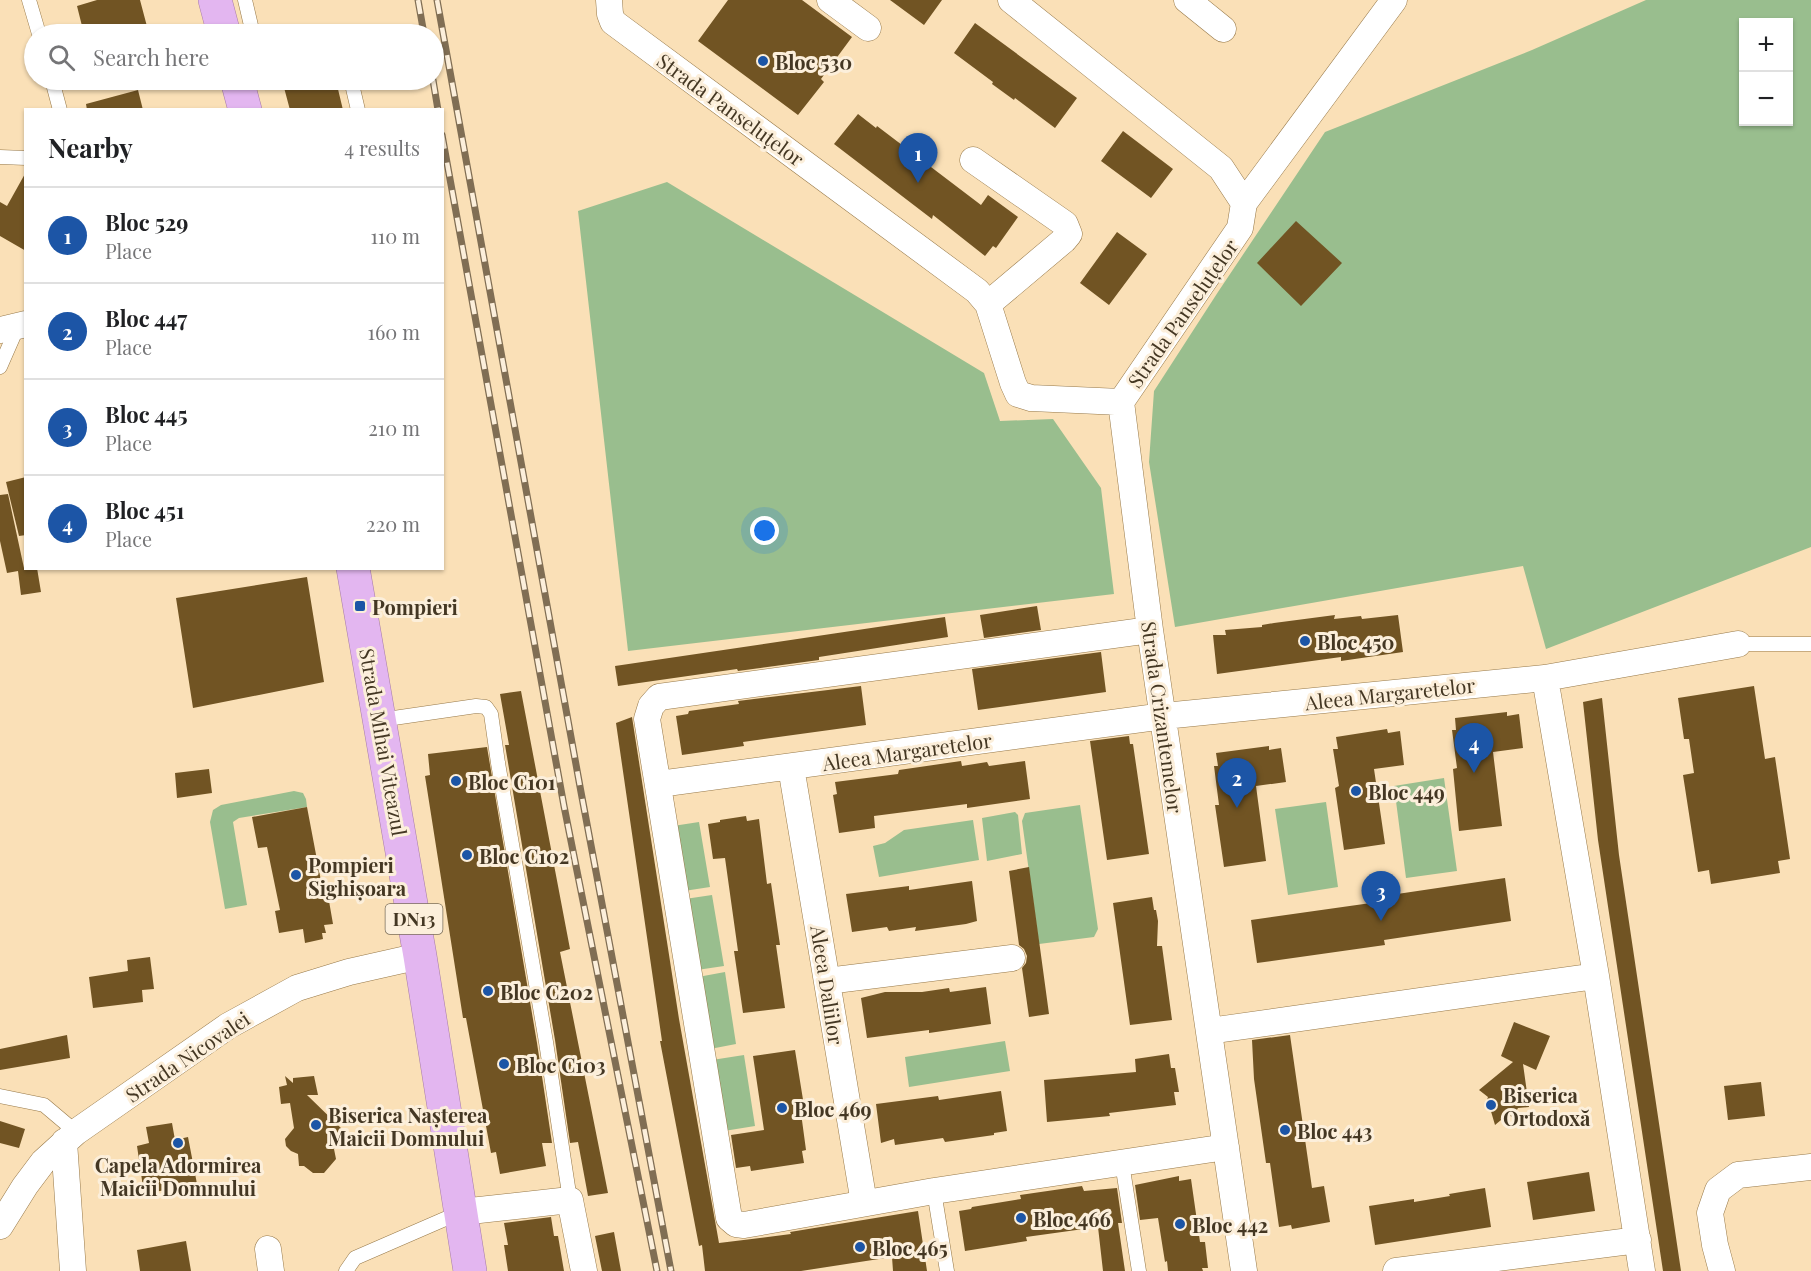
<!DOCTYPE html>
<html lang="en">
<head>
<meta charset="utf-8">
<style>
  body { margin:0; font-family:"Playfair Display",serif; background:#f6f6f6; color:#202124 }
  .controls { position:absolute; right:18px; top:18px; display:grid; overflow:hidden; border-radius:0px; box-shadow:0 2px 4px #0004 }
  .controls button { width:54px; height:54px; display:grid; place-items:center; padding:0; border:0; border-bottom:2px solid #e0e0e0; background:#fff; color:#202124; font:30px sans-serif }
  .you { position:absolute; left:765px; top:531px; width:21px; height:21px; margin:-15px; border:4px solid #fff; border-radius:50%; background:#1a73e8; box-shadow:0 0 0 9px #1a73e833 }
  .badge { display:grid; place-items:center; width:39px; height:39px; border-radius:50%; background:#1c55a6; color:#fff; font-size:20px; font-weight:700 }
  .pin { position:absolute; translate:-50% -50px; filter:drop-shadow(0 2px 3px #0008) }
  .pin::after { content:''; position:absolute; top:32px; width:21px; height:18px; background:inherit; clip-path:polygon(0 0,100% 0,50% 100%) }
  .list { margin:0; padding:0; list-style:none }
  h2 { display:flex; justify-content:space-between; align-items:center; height:78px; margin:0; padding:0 24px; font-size:26px }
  h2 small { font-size:20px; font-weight:400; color:#757577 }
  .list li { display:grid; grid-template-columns:39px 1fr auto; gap:18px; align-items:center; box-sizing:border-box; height:96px; padding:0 24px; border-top:2px solid #e0e0e0 }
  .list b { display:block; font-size:22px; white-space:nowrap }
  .list p { margin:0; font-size:20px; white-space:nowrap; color:#757577 }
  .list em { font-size:20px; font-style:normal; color:#757577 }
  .icon { flex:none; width:33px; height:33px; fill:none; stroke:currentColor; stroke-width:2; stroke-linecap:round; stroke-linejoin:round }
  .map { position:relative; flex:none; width:1811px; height:1271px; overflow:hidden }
  .search { position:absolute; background:#fff; box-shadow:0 2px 4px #0004; left:24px; top:24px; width:420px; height:66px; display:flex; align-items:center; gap:15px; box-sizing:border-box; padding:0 21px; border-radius:33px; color:#757577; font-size:22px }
  .panel { position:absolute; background:#fff; box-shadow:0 2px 4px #0004; left:24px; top:108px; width:420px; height:462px; border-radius:0px }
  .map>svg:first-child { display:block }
</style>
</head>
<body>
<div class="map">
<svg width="1811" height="1271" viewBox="0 0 1811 1271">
  <rect width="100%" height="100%" fill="#fae0b7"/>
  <path fill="#99be8e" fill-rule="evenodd" d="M1646,0H1811V547L1546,649L1523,566L1175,627L1149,462L1154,391L1218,292L1325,132L1532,50ZM1744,22H1788V122H1744Z
    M667,182L984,373L1000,421L1053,419L1101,488L1114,594L628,651L578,211Z
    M1444,778L1457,871L1406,878L1394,786Z
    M294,791L303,793L306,799L307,807L239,818L233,822L247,905L225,909L210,822L213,810L221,805Z
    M1326,802L1338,887L1288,895L1275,809Z
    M1080,805L1098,929L1094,937L1039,944L1022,821L1025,813Z
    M1015,812L1018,815L1022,854L987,861L982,818Z
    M973,820L979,860L879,877L873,846L885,843L904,830Z
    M699,822L710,887L684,891L673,826Z
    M712,895L724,966L697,970L685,899Z
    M725,972L736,1044L710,1049L698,977Z
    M1005,1041L1010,1071L909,1087L905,1057Z
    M744,1055L755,1126L724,1131L712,1060Z"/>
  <path fill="#715423" d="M97,0H140L149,34H84L77,6Z
    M728,0H802L852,37L821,79L824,82L798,115L698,41Z
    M890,0H942L924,25Z
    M975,23L1077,98L1055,128L1015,98L1014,100L992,84L993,82L954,53Z
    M282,80H330L332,87L337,85L343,110H290Z
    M138,90L143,110H87L86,104Z
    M858,114L876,128L877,126L981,205L988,195L1018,217L996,248L993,246L985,256L933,215L932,219L834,144Z
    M1123,131L1173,169L1151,198L1101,161Z
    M26,172V251L0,236V202L7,206Z
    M1296,221L1342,263L1301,306L1257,263Z
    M1117,232L1147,254L1109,305L1080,283Z
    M26,477V535L19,536L6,482Z
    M8,494L24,568H37L41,592L21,595L18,571L7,573L0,541V495Z
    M307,577L324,682L193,708L176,598Z
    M1037,606L1041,630L984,638L980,615Z
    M1335,615L1334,619L1361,616L1362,619L1398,615L1403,652L1341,661V657L1217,674L1213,635H1226L1225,630L1262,627V625L1274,623Z
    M945,617L948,637L819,657V660L738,671L737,669L618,686L615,666Z
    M1101,652L1106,692L978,710L972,669Z
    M861,686L866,725L743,742L744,746L682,755L676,716L688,714L689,711L739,704L738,701Z
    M1754,686L1765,759L1775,757L1790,859L1778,861L1780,873L1711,884L1709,870L1698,872L1683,775L1694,773L1689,739H1684L1678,698Z
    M521,691L570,949L560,952L608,1193L588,1196L578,1142L570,1143L555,1040L505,745H509L500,694Z
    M1602,698L1619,855L1681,1271H1663L1598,840L1583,702Z
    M1507,712V716L1519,714L1523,748L1493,752L1502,826L1459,831L1453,769L1457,768L1452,730H1456L1455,718Z
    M632,717L679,1019L719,1243L791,1234L790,1232L918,1211L927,1271H893L892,1257L801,1271H705L702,1245L699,1246L660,1041H662L616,723Z
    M1387,729L1388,733L1400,731L1404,765L1374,769L1385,844L1344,850L1335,788L1339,786L1333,749H1338L1336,737Z
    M1129,736L1130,744H1133L1149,854L1107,860L1090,741Z
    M1269,746V750L1281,748L1286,782L1256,786L1266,861L1224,867L1215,805H1219L1214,766H1218L1216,753Z
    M487,747L537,1043L552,1143H542L546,1166L500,1174L496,1152L491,1153L466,1018H463L425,776L430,775L428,754Z
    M961,761L962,766L987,762L989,766L1025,761L1030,799L967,808V804L874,816L875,828L839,833L833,795L837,794L835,782L898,774L899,770Z
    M209,769L212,793L177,798L175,773Z
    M307,807L325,902L329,901L333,924L324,925L326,933H322L323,939L305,943L303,929L279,933L275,911L280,910L267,847L258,848L252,817Z
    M746,816L747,821L759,819L767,884L771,883L780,945H776L785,1008L743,1013L734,951H738L725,858L713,859L708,824L720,822V820Z
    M1029,867L1049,1014L1029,1017L1022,968L1026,963L1027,956L1024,949L1019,945L1009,871Z
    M1505,878L1511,921L1384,940L1385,945L1257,963L1251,920L1378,902L1377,897Z
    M972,881L977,921L966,924L915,931L916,927L889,931L887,927L852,932L846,894L909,886V890Z
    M1152,897L1154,910H1156L1158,921L1157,946H1162L1172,1020L1130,1025L1113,903Z
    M150,957L154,989L142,990L143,1002L93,1008L89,977L128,971L127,960Z
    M986,987L991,1024L929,1033V1030L867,1038L861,998L885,992H922L949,988L950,992Z
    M1514,1022L1550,1036L1536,1070L1523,1064L1529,1107L1518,1108L1513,1117L1507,1115L1495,1125L1490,1108L1485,1106L1488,1097L1479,1090L1513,1062L1501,1056Z
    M67,1035L70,1058L0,1070V1049Z
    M1290,1035L1312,1188L1324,1186L1330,1222L1292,1229L1291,1225L1279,1227L1270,1163H1266L1254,1079L1252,1040Z
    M795,1050L805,1112L801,1113L806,1150L802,1151L804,1163L751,1171L750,1166L736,1168L731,1135L764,1130L753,1056Z
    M1169,1054L1171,1068H1175L1179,1092H1174L1176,1105L1109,1113L1110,1116L1047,1122L1044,1080L1136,1072L1135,1059Z
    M285,1076L293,1083V1078L314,1076L318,1095H307L343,1130L344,1137L341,1143L334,1149L336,1159L324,1173H313L304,1166H299L298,1154L291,1151L286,1146L285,1139L294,1128L290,1103L281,1104L279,1087L287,1085Z
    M1761,1082L1765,1116L1728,1120L1724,1086Z
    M1001,1091L1007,1131L994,1133V1135L945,1142L943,1138L895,1145L894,1139L881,1143L876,1104L938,1096L939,1100Z
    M0,1121L25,1129L19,1148L0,1143Z
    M172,1123L175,1140L188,1137L197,1184L144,1194L137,1146L149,1143L146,1127Z
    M1589,1172L1595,1211L1533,1220L1527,1182Z
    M1179,1176V1181L1191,1179L1200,1242H1205L1208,1268H1202L1203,1271H1168L1167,1261L1165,1262L1158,1218L1140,1220L1135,1185Z
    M1082,1186L1084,1191L1117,1188L1122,1223H1118L1125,1271H1103L1098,1227L1026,1237L1027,1241L965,1251L959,1211L971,1209L972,1207L1021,1199L1020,1195Z
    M1485,1188L1491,1227L1375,1245L1369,1206L1414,1199V1202L1450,1196L1449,1194Z
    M551,1217L554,1236H558L564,1271H508L504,1245H508L504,1223Z
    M614,1232L621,1271H602L595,1236Z
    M186,1241L191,1271H140L137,1250Z"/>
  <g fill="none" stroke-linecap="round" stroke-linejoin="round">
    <g stroke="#977949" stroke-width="15">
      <path id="service" d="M29,0L39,34
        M245,0L253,34
        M52,80L60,110
        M351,80L358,110
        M0,157L26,158
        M0,367L18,326
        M1738,644H1811
        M380,720L476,706L486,707L491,714L498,763L546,1042L570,1200
        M0,1096L44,1105L76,1132
        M1122,1163L1139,1271
        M934,1191L947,1271
        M346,1271L355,1258L461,1212"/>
    </g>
    <g stroke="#977949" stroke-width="27">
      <path id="minor" d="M609,0L610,14L613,22L977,291L988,304L1013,383L1018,394L1031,398L1121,402
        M830,0L868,28
        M1011,0L1221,168L1244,203L1240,228L1121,402
        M1187,0L1223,29
        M973,160L1065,224L1069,234L1064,240L988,304
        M1244,203L1394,0
        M0,330L26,324
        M1121,402L1150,630L1244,1271
        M1150,630L659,697L651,706L647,719L729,1218L736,1224L744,1225L934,1191L1226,1147
        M1545,678L1596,976L1642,1271
        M791,767L864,1203
        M659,784L1164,716L1545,678L1738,644
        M827,981L1012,958
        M1209,1031L1596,976
        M64,1142L73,1271
        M461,1212L570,1200L584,1271
        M0,1226L25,1186L43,1162L76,1132L228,1026L297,988L349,972L420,956
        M268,1249L271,1271
        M1396,1271L1638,1240
        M1722,1271L1715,1245L1710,1213L1718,1190L1738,1175L1811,1167"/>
    </g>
    <g stroke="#a77da6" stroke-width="34">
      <path id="trunk" d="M215,0L224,34
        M237,80L245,110
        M353,568L420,956L470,1271"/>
    </g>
    <use href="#service" stroke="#fff" stroke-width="14"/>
    <use href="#minor" stroke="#fff" stroke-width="26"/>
    <use href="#trunk" stroke="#e3b6f0" stroke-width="33"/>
    <g stroke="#806e54" stroke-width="7">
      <path id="rail" d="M418,0L424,34
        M437,0L581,792L671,1271
        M433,80L438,110
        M442,135L564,806L657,1271"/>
    </g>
    <use href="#rail" stroke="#fcefdb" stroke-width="4.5" stroke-dasharray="14" stroke-linecap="butt"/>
  </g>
  <g fill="#1c55a6" stroke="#fcefdb" stroke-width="2">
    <circle cx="763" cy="61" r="6"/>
    <rect x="354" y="600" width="12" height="12" rx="3"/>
    <circle cx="1305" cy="641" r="6"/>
    <circle cx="456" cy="781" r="6"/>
    <circle cx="1356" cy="791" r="6"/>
    <circle cx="467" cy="855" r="6"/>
    <circle cx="296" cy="875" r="6"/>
    <circle cx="488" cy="991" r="6"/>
    <circle cx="504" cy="1064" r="6"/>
    <circle cx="1491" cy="1105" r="6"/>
    <circle cx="782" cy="1108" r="6"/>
    <circle cx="316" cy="1125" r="6"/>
    <circle cx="1285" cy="1130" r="6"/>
    <circle cx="178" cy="1143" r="6"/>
    <circle cx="1021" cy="1218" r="6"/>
    <circle cx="1180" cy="1224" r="6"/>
    <circle cx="860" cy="1247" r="6"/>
  </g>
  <g text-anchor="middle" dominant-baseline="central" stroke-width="6" stroke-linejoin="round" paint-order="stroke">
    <rect fill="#fcefdb" stroke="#7b6e5a" stroke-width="1.5" x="385.5" y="904" width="57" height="30" rx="4.5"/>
    <g font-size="18" font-weight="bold" fill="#443723">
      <text x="414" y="919">DN13</text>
    </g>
    <g font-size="20" font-weight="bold" fill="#443723" stroke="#fcefdb" text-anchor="start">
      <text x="775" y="61">Bloc 530</text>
      <text x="372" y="606">Pompieri</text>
      <text x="1317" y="641">Bloc 450</text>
      <text x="468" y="781">Bloc C101</text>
      <text x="1368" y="791">Bloc 449</text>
      <text x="479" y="855">Bloc C102</text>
      <text x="308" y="864">Pompieri<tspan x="308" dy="23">Sighișoara</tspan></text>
      <text x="500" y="991">Bloc C202</text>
      <text x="516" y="1064">Bloc C103</text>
      <text x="1503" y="1094">Biserica<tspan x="1503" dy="23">Ortodoxă</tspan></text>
      <text x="794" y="1108">Bloc 469</text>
      <text x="328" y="1114">Biserica Nașterea<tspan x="328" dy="23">Maicii Domnului</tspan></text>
      <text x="1297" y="1130">Bloc 443</text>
      <text x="178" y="1164" text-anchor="middle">Capela Adormirea<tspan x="178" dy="23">Maicii Domnului</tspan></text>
      <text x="1033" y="1218">Bloc 466</text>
      <text x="1192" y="1224">Bloc 442</text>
      <text x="872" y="1247">Bloc 465</text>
    </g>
    <g font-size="20" fill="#443723" stroke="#fcefdb">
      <text transform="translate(731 109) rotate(36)">Strada Panseluțelor</text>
      <text transform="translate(1182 313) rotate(-55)">Strada Panseluțelor</text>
      <text transform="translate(1390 693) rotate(-6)">Aleea Margaretelor</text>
      <text transform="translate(1163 717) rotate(82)">Strada Crizantemelor</text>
      <text transform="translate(384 742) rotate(80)">Strada Mihai Viteazul</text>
      <text transform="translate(907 751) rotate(-8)">Aleea Margaretelor</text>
      <text transform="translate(828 985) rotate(81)">Aleea Daliilor</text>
      <text transform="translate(187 1056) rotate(-34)">Strada Nicovalei</text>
    </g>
  </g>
</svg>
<div class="controls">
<button>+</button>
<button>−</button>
</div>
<div class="you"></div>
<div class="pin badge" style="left:918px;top:183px">1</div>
<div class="pin badge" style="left:1237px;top:808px">2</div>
<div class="pin badge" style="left:1381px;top:921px">3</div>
<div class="pin badge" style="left:1474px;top:773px">4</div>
<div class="search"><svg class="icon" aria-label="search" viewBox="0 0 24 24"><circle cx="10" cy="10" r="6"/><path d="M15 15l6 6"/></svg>Search here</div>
<section class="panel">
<h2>Nearby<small>4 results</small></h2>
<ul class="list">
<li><span class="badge">1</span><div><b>Bloc 529</b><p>Place</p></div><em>110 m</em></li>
<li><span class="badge">2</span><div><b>Bloc 447</b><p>Place</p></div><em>160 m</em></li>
<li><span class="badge">3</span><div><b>Bloc 445</b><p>Place</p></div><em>210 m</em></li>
<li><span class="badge">4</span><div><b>Bloc 451</b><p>Place</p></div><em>220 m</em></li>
</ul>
</section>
</div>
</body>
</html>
